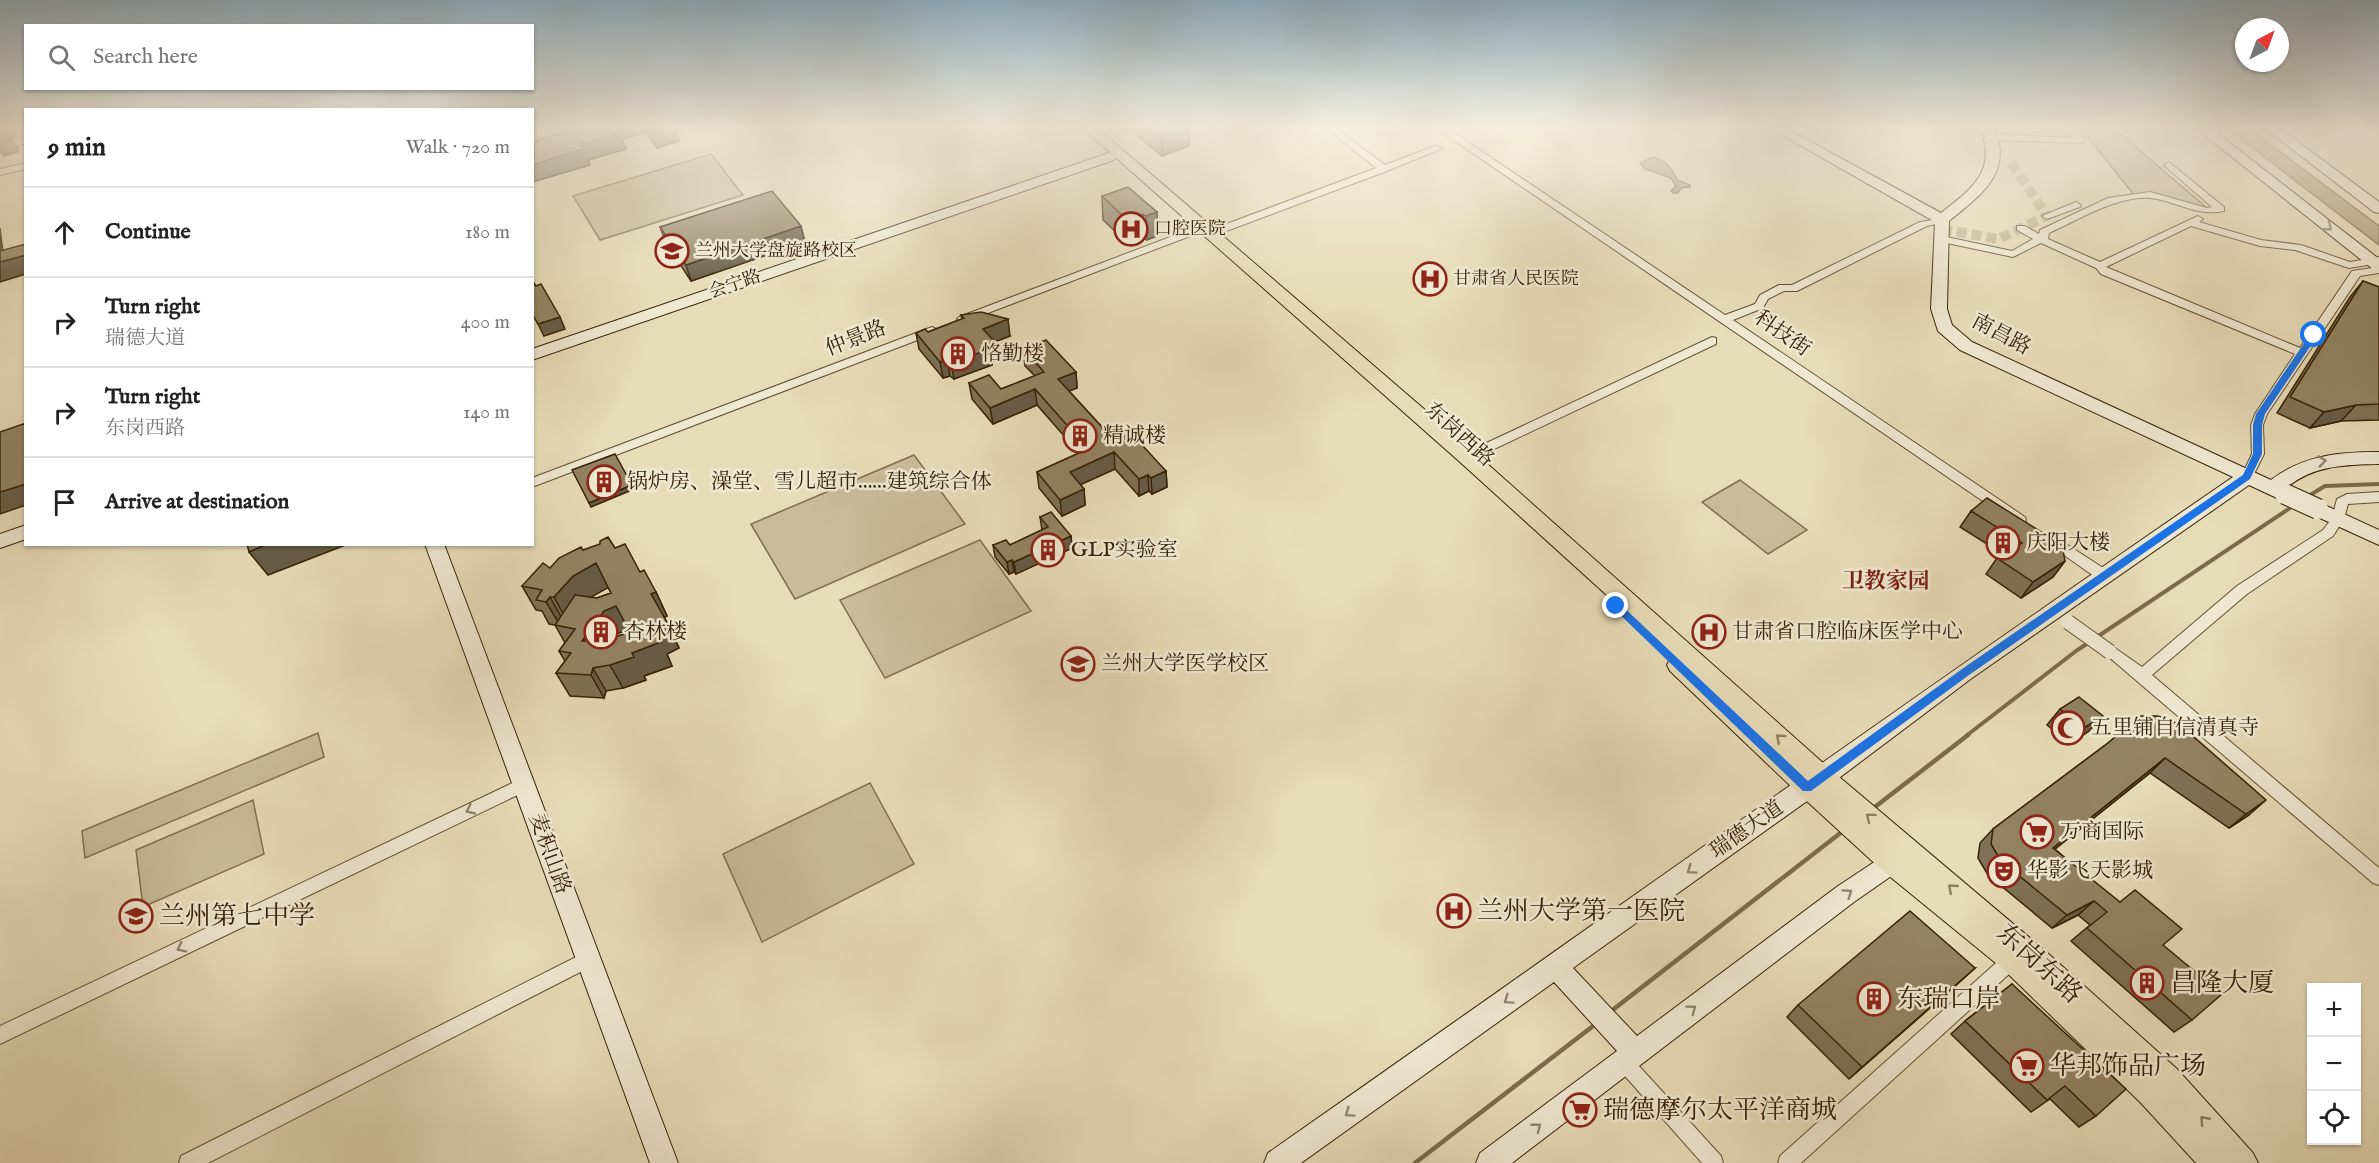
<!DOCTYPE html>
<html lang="en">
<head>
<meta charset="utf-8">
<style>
  body { margin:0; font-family:"IM FELL English","Noto Serif SC",serif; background:#f6f6f6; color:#222 }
  .controls { position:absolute; right:18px; bottom:18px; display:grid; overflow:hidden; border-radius:0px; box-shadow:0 2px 4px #0004 }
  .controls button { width:54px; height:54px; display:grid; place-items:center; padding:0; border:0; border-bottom:2px solid #e0e0e0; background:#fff; color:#222; font:30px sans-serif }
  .compass { position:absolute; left:2235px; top:18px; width:54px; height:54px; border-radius:50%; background:#fff; box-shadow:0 2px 4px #0004; rotate:41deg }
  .stop { position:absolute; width:18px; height:18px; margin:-14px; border:4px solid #1a73e8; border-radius:50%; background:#fff }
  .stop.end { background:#1a73e8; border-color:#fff; box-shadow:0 2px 6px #0008 }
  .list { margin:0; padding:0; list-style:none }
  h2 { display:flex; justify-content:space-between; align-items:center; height:78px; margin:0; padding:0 24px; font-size:26px }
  h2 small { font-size:20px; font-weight:400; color:#767676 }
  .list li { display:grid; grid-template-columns:39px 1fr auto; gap:18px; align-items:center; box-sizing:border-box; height:90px; padding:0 24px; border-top:2px solid #e0e0e0 }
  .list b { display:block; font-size:22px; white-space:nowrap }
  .list p { margin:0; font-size:20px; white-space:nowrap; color:#767676 }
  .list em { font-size:20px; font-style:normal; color:#767676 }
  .icon { flex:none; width:33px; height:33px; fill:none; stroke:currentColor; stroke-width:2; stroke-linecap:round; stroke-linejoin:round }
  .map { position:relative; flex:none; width:2379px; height:1163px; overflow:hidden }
  .search { position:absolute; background:#fff; box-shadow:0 2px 4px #0004; left:24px; top:24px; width:510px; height:66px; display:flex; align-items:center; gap:15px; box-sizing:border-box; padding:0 21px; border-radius:0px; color:#767676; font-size:22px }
  .panel { position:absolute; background:#fff; box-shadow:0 2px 4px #0004; left:24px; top:108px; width:510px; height:438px; border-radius:0px }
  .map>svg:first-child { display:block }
</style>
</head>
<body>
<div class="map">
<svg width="2379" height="1163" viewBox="0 0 2379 1163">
  <rect width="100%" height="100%" fill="#e7dcb8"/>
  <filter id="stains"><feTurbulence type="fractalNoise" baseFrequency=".00333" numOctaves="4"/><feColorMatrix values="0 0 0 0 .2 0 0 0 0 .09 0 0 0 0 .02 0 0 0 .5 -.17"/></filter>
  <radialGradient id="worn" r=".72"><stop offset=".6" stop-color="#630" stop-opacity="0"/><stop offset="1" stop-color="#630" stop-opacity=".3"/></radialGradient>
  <path fill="#c9bc9a" stroke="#806f50" stroke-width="1.5" d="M2079,126H2111L2207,208L2134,195Z
    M711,154L743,195L600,240L573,196Z
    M914,455L965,524L795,599L751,524Z
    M1740,480L1807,530L1768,554L1702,502Z
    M980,540L1031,611L885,678L840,600Z
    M318,733L324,757L85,858L82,831Z
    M870,783L914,864L762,942L723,854Z
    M253,800L264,854L143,907L136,850Z"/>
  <path fill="#ab9d7b" stroke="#7c6c4c" stroke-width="1.5" d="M2224,126H2246L2379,226V245Z
    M1653,157C1666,162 1672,167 1677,180L1690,185V187L1681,188L1678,193H1673L1671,191L1676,186L1671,178L1645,169L1640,163Z"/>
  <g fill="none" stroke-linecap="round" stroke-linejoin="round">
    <path stroke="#7c6c4c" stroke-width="4" d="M2307,497L2325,486L2379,484
      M1966,736L2076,651L2293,506"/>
    <path stroke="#7c6c4c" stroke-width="4.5" d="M1871,810L1968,735
      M1610,1012L1843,831
      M1415,1163L1597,1023"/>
    <path stroke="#c4b794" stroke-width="10" stroke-dasharray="10 5" stroke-linecap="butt" d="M1942,229L1998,239L2047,216L2009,160"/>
    <g stroke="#625032" stroke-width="2">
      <path id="street" d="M1324,126H1333L1385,165L1435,146L1443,148L1387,171L1213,236H1205V232L1376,168Z
        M1433,126H1444L1725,315L1755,304L1760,295L1779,285H1792L1920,222L1946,218V222L1927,226L1797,291H1784L1768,299L1763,308L1733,320L2025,517L2026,520L2025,523H2015Z
        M2064,126H2074L2085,141L2083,143L1992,140L1987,137L1992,134L2073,138Z
        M26,137V143L0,150V144Z
        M2169,162L2224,207V211C2197,217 2176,201 2151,198C2118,195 2078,220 2049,233L2048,239L2100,262L2198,216L2203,219L2199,222L2261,240L2301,245L2350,262L2379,257V263L2349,268L2295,250L2260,246L2191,226L2106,267L2300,348L2352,271L2379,267V273L2360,276L2267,414L2263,425L2264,454L2251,480L2247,481L2241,477L2252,454L2251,425L2255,414L2295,354L2101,274L2096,268L2041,243L2013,257L1942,242L1937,239L1942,236L2012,251L2033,239L2017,230V226H2025L2039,234L2040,230L2108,198L2150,192L2207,208L2212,207L2166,167L2164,165Z
        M26,163V169L0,175V169Z
        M2076,202L2081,205L2080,207L2047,219L2042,216Z
        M1194,228L1199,231L1198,233L967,321L963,322L957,319L959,317Z
        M932,327L936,329V333L532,487V478Z
        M1712,337L1716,338V344L1471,460L1467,461L1461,457L1463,454Z
        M2379,492V502L2348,504L2344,519L2333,536L2247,594L2152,675L2379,868V885L2373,883L2103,652L2105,648H2115L2142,667L2237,586L2323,530L2332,518L2337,499L2347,494Z
        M2049,533L2108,571L2110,575L2108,579H2098L2044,541L2042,538Z
        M523,778L528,780L531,785L528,790L0,1044V1026Z
        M588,951L594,953L596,959L594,965L208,1163H179L181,1156Z
        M2012,952L2018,954L2020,960L2018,966L1801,1163H1778L1780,1156L2006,954Z
        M1623,1052L1629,1055L1721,1156L1723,1163H1702L1617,1067L1614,1061L1617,1055Z"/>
    </g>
    <g stroke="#362206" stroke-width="2">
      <path id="secondary" d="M1766,126H1782L1941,213C1974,187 1997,171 1980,126H1994C2013,173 1983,193 1949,221L1947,309L1952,325L1972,342L2271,480C2304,455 2339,452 2379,452V464C2344,465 2315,465 2287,487L2294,494L2291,499L2285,501L2279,499L2249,485L1972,678L1831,784L1573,968L1637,1036L1838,886L1894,849L1902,846L1910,849L1914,856L1910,863L1854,902L1512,1163H1476L1480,1153L1617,1051L1554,982L1301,1163H1264L1268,1153C1590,928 1909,699 2233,477L1960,350L1938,331L1931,309L1935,222Z
        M2193,126H2208L2379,259V272L2374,270Z
        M2262,126H2277L2379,202V213L2374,212Z
        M1109,153L1116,157L1114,160L532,360V349Z
        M2318,502L2379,530V545L2311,514L2309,509L2311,504Z
        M26,525V539L0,548V534Z
        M425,544H444L678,1163H650Z"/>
    </g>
    <g stroke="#362206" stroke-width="2">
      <path id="primary" d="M1080,126H1095L1474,452L1831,770L2043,949L2177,1069L2253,1153L2258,1163H2196L2141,1103L2003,969L1883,871L1799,794L1670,671L1667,665L1670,659L1675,657L1460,462Z"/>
    </g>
    <use href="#street" fill="#efe8d1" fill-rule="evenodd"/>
    <use href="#secondary" fill="#efe8d1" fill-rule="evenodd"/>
    <use href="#primary" fill="#e7dcb8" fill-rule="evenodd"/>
    <g stroke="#625032" stroke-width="16" stroke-linecap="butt">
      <path id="street-bridge" d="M2068,622L2110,652"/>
    </g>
    <g stroke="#362206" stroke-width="22" stroke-linecap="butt">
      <path id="secondary-bridge" d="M2285,494L2318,509"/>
    </g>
    <use href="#street-bridge" stroke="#efe8d1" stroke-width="14"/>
    <use href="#secondary-bridge" stroke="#efe8d1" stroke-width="20"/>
  </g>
  <path fill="#7e7155" stroke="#362206" stroke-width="1.5" fill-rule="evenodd" d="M582,126H674L679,141L657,148L645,132L622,139L626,149L588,160L590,165L532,182V142L583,127Z
    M1126,126H1193V127L1189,129V146L1162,156Z
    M1102,196L1157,212V236L1147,240L1144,238L1128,244L1103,220Z
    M660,227L805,242L691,281L666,243Z
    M2363,281L2379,287V420L2341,421L2310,428L2277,413L2350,297Z
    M961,315L1010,336L994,342L997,357L992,360V365L954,379L950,376L943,378L919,349L916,333L928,332L962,319Z
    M1023,349L1076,372L1077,388L1069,391L1112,438L1166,471L1167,487L1152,494L1149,491L1139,496L1115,469L1080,484L1084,489L1085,505L1062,516L1039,488L1037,472L1079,453L1037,405L993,424L972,399L969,383L1001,389L1035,376L1025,366Z
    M1971,511L2065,561L2053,577L2021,598L1986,574L1997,558L2003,554L1960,527Z
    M1040,517L1071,536L1072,548L1016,574L1014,572L1009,574L995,557L993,545H1010L1042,530Z
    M615,548L640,572L656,592L667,616L664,617L679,648L667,654L672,666L644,676L646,680L623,688L606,691L604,698L570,696L556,673L565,661L559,651L565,643L555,625L549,624L542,611L536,610L522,586L550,568L583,550ZM608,587L611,593L597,598L590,597ZM629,629L630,632L614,638L616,634Z
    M2060,709L2089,731L2070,744L2047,725Z
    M2140,716L2249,815L2229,828L2150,773L2055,849L2163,945L2192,1020L2174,1032L2071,941L2090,925L2078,915L2052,928L1988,875L1978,858L1980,843L1993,829L2108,743Z
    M1975,968L1849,1079L1787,1017L1798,1005Z
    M2012,984L2096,1116L2079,1127L2050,1099L2031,1112L1951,1034L1965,1021Z"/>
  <path fill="#665c45" stroke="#362206" stroke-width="1.5" d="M7,126H15L16,137L11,139L18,148V152L4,156L0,151V128Z
    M615,126H643L645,132L622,139L626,149L588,160L590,165L532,182V165L580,145Z
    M674,126L679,141L657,148L651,132Z
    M1174,126H1193V127L1189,129V146L1162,156V132Z
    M1157,212V236L1147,240L1146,216Z
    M1143,214L1144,238L1128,244L1127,220Z
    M801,226L805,242L691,281L686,265Z
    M0,228L4,261L26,255V274L0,282Z
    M560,317L565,329L544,336L538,324Z
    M1008,319L1010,336L994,342L997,357L992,360V365L954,379L951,363L983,329Z
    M947,359L950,376L943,378L940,362Z
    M1076,372L1077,388L1059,395L1058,379Z
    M1035,389L1037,405L993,424L990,408Z
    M2356,405L2341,421L2310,428L2324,412Z
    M1114,452L1115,469L1071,489L1070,472Z
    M1166,471L1167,487L1152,494L1151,478Z
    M1148,475L1149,491L1139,496V479Z
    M26,484V505L0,514V492Z
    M632,485L634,489L591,507L589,503Z
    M1084,489L1085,505L1062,516L1060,500Z
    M1071,536L1072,548L1016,574L1014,562Z
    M267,544H348L268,575L249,552Z
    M1012,560L1014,572L1009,574L1007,562Z
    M2065,561L2053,577L2021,598L2033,582Z
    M596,563L609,587L586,600L567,621L554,597L573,576Z
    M656,592L667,616L663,618L651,594Z
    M550,597L563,620L560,625L546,602Z
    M616,606L629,629L616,634L595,664L582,641L604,611Z
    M668,624L679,648L667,654L672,666L644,676L646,680L623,688L610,665L632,653L655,630Z
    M593,668L606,691L604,698L591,675Z
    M2103,716L2089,731L2070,744L2084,728Z
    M2165,758L2150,773L2039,862L2053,848Z
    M2266,800L2249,815L2229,828L2246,814Z
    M2094,901L2078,915L2052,928L2067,915Z
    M1975,968L1961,981L1849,1079L1862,1067Z"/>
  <path fill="#928363" stroke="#362206" stroke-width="1.5" fill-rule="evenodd" d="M587,126H615L620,133L580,145L584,149L532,165V142Z
    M646,126H674L651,132Z
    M1153,126H1181L1162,132Z
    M9,136V140L0,143V138Z
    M1128,187L1157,212L1146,216L1143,214L1127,220L1102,196Z
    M772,191L801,226L686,265L660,227Z
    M26,244V255L0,262V251Z
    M532,280L536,286L541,284L560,317L538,324L532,314Z
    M2363,281L2379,287V404L2356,405L2324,412L2290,397Z
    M981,312L1008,319L983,329L994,341L987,344L990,349L951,363L947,359L940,362L916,333L925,329L928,332L964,318L961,315Z
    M1046,340L1076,372L1058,379L1112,438L1129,431L1166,471L1151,478L1148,475L1139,479L1114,452L1070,472L1084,489L1060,500L1037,472L1088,449L1035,389L990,408L969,383L989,375L1001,389L1044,372L1023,349Z
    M26,423V484L0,492V432Z
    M615,454L632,485L589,503L572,470Z
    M1987,498L2062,545L2065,561L2033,582L1997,558L2022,543L1971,511Z
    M1051,512L1071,536L1014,562L1012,560L1007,562L993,545L1006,540L1010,545L1048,527L1040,517Z
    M608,537L615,548L625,544L640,572L644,570L656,592L651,594L668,624L655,630L661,642L632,653L634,657L610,665L593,668L591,675L556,673L571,653L559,651L575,629L555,625L575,595L597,598L611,593L596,563L573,576L554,597H550L546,602L536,600L542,590L522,586L543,563L550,568L559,558L581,547L583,550L600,544V541ZM616,606L630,632L603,641H582L604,611Z
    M247,544H267L249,552Z
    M2079,697L2103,716L2084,728L2060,709Z
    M2140,716H2158L2179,724L2266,800L2246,814L2165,758L2053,848L2120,902L2135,890L2182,929L2163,945L2222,994L2192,1020L2087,928L2107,912L2094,901L2067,915L2001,861L1991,844L1993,829L2108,743Z
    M1910,911L1975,968L1862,1067L1798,1005Z
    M2012,984L2126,1089L2096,1116L2065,1086L2047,1100L1965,1021Z"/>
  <defs><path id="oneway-chevron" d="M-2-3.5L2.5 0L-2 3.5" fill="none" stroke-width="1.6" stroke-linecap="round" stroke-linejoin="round" transform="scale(1.5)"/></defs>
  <g stroke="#92856c">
    <use href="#oneway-chevron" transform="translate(2328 227) rotate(38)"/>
    <use href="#oneway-chevron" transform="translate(2322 461) rotate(-8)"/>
    <use href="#oneway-chevron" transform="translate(470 810) rotate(155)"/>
    <use href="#oneway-chevron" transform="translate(1691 870) rotate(145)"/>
    <use href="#oneway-chevron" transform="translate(1848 893) rotate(-35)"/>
    <use href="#oneway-chevron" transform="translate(181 948) rotate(154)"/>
    <use href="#oneway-chevron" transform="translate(1508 1000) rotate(145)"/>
    <use href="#oneway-chevron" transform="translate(1692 1009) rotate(-37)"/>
    <use href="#oneway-chevron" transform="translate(1349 1113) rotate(145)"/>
    <use href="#oneway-chevron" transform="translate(1537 1127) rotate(-38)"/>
  </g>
  <g stroke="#8e7f5f">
    <use href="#oneway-chevron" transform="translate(1780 738) rotate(-138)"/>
    <use href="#oneway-chevron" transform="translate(1870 817) rotate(-140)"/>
    <use href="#oneway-chevron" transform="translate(1952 888) rotate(-139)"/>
    <use href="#oneway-chevron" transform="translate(2204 1120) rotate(-132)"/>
  </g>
  <linearGradient id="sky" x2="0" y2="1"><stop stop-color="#8fabbc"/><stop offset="0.44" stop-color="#f4efdf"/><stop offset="1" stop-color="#f4efdf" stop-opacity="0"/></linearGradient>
  <rect width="2379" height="288" fill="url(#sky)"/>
  <path fill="#1a73e8" d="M2311,333L2318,335L2265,414L2262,425V454L2250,479L1969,675L1811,791H1803L1611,606L1616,602L1619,603L1808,781L1962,669L2243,475L2253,454V425L2256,414Z"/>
  <defs>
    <g id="hospital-ring" transform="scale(1.725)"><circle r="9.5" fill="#efe8d1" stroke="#8f2418" stroke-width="1.5"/><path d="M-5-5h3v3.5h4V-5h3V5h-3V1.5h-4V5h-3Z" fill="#8f2418"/></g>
    <g id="university-ring" transform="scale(1.725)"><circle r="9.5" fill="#efe8d1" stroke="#8f2418" stroke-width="1.5"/><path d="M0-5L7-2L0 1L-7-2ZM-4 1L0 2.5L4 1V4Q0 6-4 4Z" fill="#8f2418"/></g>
    <g id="building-ring" transform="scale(1.725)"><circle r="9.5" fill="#efe8d1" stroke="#8f2418" stroke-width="1.5"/><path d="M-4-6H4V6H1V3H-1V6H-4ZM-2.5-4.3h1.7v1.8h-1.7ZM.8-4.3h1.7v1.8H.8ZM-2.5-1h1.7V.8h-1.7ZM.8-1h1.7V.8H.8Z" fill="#8f2418"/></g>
    <g id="mosque-ring" transform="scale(1.725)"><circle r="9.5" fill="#efe8d1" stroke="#8f2418" stroke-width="1.5"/><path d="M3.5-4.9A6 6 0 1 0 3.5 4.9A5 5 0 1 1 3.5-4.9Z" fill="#8f2418"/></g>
    <g id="supermarket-ring" transform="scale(1.725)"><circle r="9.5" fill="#efe8d1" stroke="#8f2418" stroke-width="1.5"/><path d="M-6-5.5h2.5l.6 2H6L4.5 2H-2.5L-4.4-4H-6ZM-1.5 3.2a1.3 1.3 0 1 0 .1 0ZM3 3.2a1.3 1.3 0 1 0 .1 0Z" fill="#8f2418"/></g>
    <g id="theatre-ring" transform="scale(1.725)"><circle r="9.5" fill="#efe8d1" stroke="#8f2418" stroke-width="1.5"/><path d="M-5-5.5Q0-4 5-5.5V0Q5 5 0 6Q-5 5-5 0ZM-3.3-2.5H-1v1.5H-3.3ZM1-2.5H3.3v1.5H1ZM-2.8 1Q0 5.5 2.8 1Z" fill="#8f2418"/></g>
    <g id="school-ring" transform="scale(1.725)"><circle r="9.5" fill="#efe8d1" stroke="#8f2418" stroke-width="1.5"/><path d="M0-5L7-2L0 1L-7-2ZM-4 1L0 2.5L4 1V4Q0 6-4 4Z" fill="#8f2418"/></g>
  </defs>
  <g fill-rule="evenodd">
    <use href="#hospital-ring" x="1131" y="229"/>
    <use href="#university-ring" x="672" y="251"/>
    <use href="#hospital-ring" x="1430" y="279"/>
    <use href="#building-ring" x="958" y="354"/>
    <use href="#building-ring" x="1080" y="436"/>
    <use href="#building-ring" x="604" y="482"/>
    <use href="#building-ring" x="2003" y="543"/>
    <use href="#building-ring" x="1048" y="550"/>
    <use href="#building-ring" x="601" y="632"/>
    <use href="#hospital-ring" x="1709" y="632"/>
    <use href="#university-ring" x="1078" y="664"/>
    <use href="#mosque-ring" x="2068" y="728"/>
    <use href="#supermarket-ring" x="2037" y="832"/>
    <use href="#theatre-ring" x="2004" y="871"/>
    <use href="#hospital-ring" x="1454" y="911"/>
    <use href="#school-ring" x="136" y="916"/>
    <use href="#building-ring" x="2147" y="983"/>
    <use href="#building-ring" x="1874" y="999"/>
    <use href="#supermarket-ring" x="2027" y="1066"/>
    <use href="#supermarket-ring" x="1580" y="1110"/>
  </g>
  <g text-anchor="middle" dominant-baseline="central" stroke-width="5" stroke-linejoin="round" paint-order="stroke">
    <g font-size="18" fill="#362206" stroke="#efe8d1" text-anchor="start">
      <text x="1154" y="229">口腔医院</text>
      <text x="695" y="251">兰州大学盘旋路校区</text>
      <text x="1453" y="279">甘肃省人民医院</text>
    </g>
    <g font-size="18" fill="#362206" stroke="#efe8d1">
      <text transform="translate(735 285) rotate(-19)">会宁路</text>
    </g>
    <g font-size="21" fill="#362206" stroke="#efe8d1">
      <text transform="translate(1782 334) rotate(35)">科技街</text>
      <text transform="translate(2001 335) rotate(28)">南昌路</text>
      <text transform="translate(856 339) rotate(-21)">仲景路</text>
      <text transform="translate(1459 435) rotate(42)">东岗西路</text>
      <text transform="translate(1747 830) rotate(-35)">瑞德大道</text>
      <text transform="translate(549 854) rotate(70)">麦积山路</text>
    </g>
    <g font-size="21" fill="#362206" stroke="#efe8d1" text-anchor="start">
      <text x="981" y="354">恪勤楼</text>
      <text x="1103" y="436">精诚楼</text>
      <text x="627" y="482">锅炉房、澡堂、雪儿超市……建筑综合体</text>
      <text x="2026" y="543">庆阳大楼</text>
      <text x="1071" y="550">GLP实验室</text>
      <text x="624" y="632">杏林楼</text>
      <text x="1732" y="632">甘肃省口腔临床医学中心</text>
      <text x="1101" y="664">兰州大学医学校区</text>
      <text x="2091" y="728">五里铺自信清真寺</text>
      <text x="2060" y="832">万商国际</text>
      <text x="2027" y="871">华影飞天影城</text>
    </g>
    <g font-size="22" font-weight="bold" fill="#7a1f14" stroke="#efe8d1">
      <text x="1886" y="582">卫教家园</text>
    </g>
    <g font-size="26" fill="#362206" stroke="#efe8d1" text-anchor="start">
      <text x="1477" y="911">兰州大学第一医院</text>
      <text x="159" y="916">兰州第七中学</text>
      <text x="2170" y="983">昌隆大厦</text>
      <text x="1897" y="999">东瑞口岸</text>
      <text x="2050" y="1066">华邦饰品广场</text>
      <text x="1603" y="1110">瑞德摩尔太平洋商城</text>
    </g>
    <g font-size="26" fill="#362206" stroke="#efe8d1">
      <text transform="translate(2039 964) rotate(42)">东岗东路</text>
    </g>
  </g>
  <rect width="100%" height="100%" filter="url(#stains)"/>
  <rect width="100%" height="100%" fill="url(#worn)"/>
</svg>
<div class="controls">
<button>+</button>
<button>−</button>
<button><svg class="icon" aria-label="locate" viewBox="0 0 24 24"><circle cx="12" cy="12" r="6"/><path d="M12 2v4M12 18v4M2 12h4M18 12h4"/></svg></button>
</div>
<svg class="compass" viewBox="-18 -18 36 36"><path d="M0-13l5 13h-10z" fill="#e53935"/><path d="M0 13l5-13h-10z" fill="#767676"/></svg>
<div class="stop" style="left:2314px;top:335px"></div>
<div class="stop end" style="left:1616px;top:606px"></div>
<div class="search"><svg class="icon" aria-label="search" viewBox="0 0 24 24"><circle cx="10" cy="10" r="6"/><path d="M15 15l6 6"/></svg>Search here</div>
<section class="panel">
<h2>9 min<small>Walk · 720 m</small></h2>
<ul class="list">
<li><svg class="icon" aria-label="ahead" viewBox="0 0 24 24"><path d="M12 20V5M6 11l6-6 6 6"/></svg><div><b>Continue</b></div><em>180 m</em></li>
<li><svg class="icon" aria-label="right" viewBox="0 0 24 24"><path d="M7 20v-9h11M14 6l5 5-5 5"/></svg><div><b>Turn right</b><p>瑞德大道</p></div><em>400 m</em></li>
<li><svg class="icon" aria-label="right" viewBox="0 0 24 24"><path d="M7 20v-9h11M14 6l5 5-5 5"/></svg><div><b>Turn right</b><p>东岗西路</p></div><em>140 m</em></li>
<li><svg class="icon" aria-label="arrive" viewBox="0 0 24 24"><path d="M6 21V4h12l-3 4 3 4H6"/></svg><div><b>Arrive at destination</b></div></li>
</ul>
</section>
</div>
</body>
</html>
